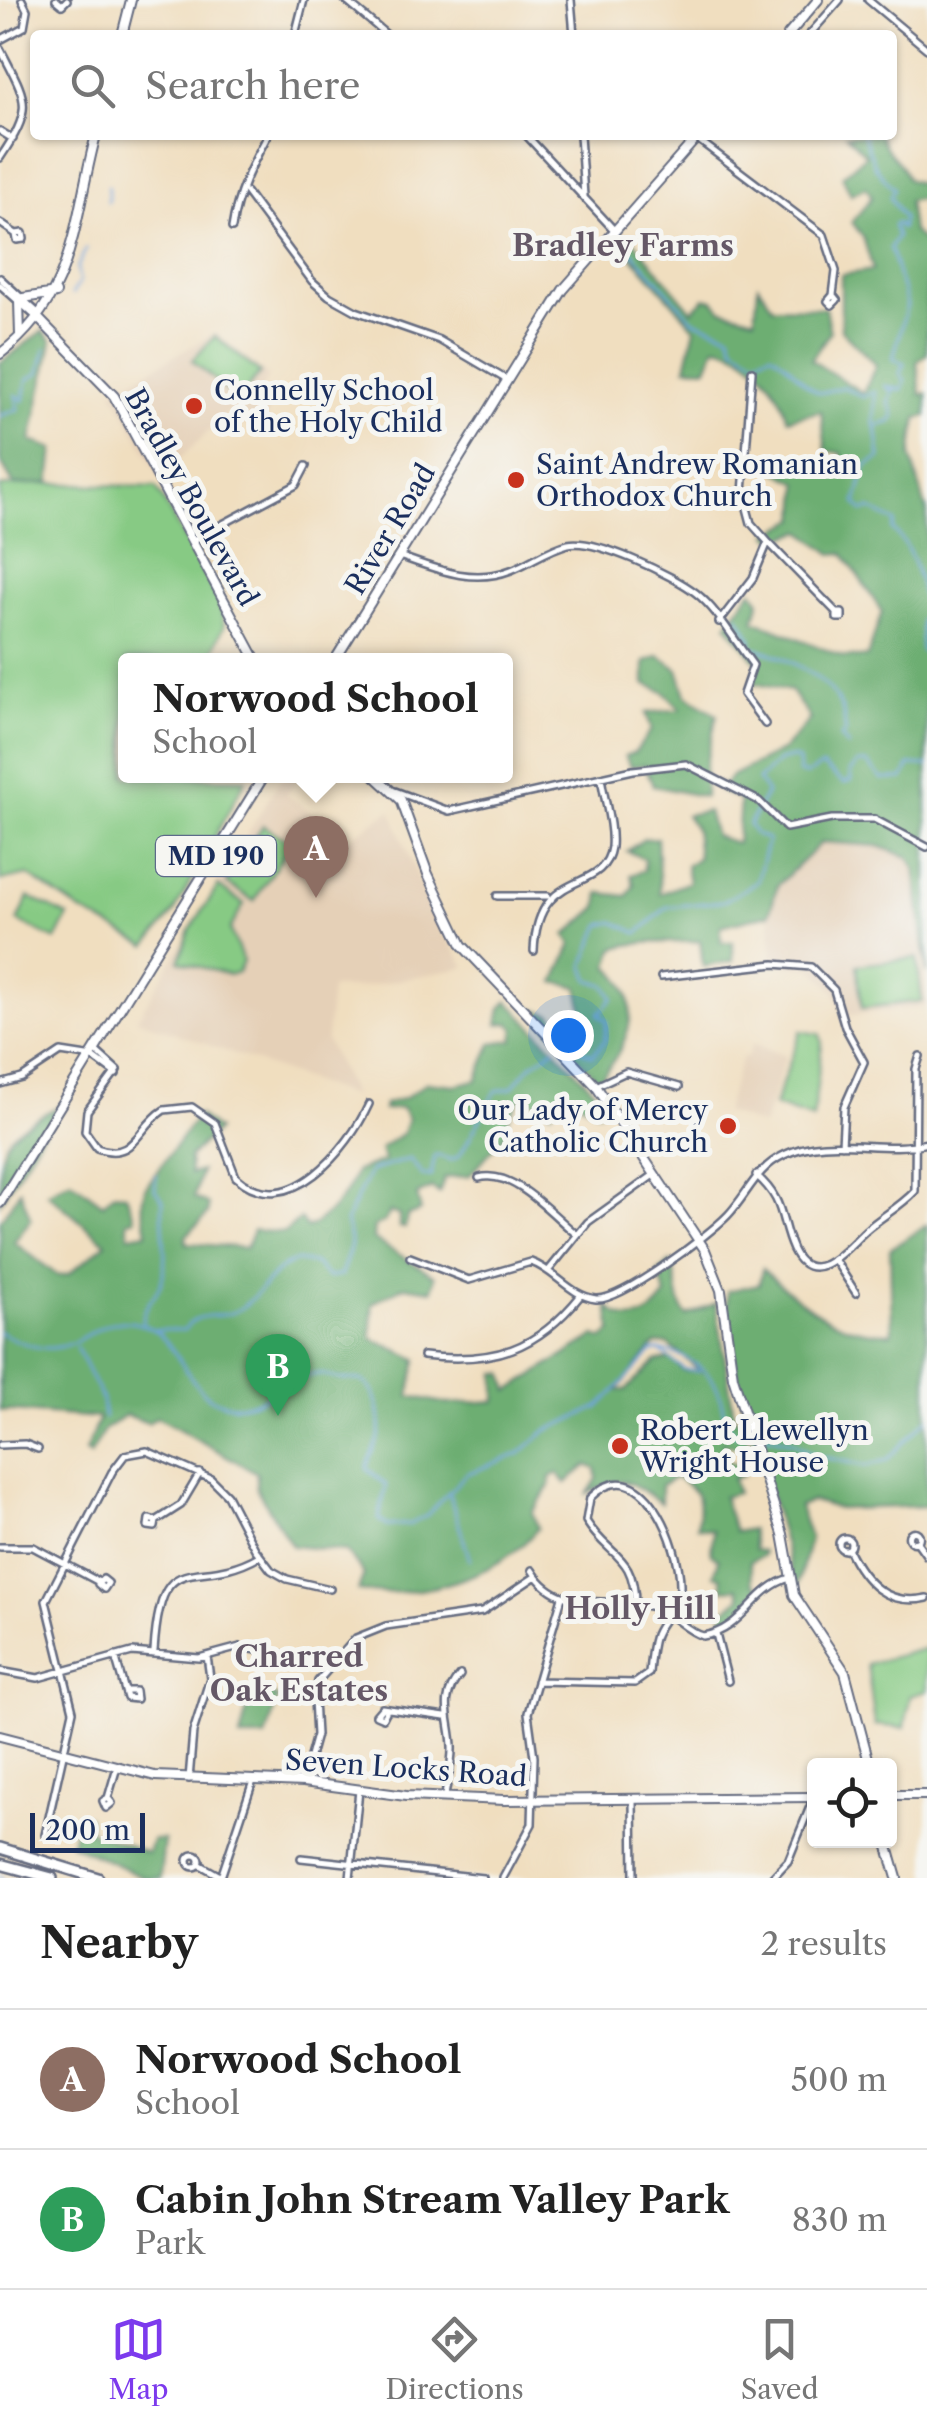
<!DOCTYPE html>
<html lang="en">
<head>
<meta charset="utf-8">
<style>
  body { margin:0; font-family:"Libre Caslon Text",serif; background:#f6f6f6; color:#222 }
  .controls { position:absolute; right:30px; bottom:30px; display:grid; overflow:hidden; border-radius:10px; box-shadow:0 2px 8px #0004 }
  .controls button { width:90px; height:90px; display:grid; place-items:center; padding:0; border:0; border-bottom:2px solid #e0e0e0; background:#fff; color:#222; font:50px sans-serif }
  .scale { position:absolute; left:30px; bottom:25px; width:115px; box-sizing:border-box; padding-left:10px; border:5px solid #1b2f5e; border-top:0; font-size:28px; line-height:35px; white-space:nowrap; color:#1b2f5e; -webkit-text-stroke:8px #f6f6f2; paint-order:stroke }
  .you { position:absolute; left:568px; top:1035px; width:35px; height:35px; margin:-25px; border:8px solid #fff; border-radius:50%; background:#1a73e8; box-shadow:0 0 0 15px #1a73e833 }
  .badge { display:grid; place-items:center; width:65px; height:65px; border-radius:50%; background:#7c3aed; color:#fff; font-size:32px; font-weight:700 }
  .pin { position:absolute; translate:-50% -82px; filter:drop-shadow(0 2px 5px #0008) }
  .pin::after { content:''; position:absolute; top:52px; width:35px; height:30px; background:inherit; clip-path:polygon(0 0,100% 0,50% 100%) }
  .popup { position:absolute; left:118px; top:653px; width:395px; height:130px; box-sizing:border-box; display:grid; place-content:center; border-radius:10px; background:#fff; filter:drop-shadow(0 2px 8px #0005); font-size:32px; white-space:nowrap; color:#767676 }
  .popup b { font-size:38px; color:#222 }
  .popup::after { content:''; position:absolute; left:50%; top:100%; margin-left:-20px; border:20px solid transparent; border-top-color:#fff }
  .list { margin:0; padding:0; list-style:none }
  h2 { display:flex; justify-content:space-between; align-items:center; height:130px; margin:0; padding:0 40px; font-size:42px }
  h2 small { font-size:32px; font-weight:400; color:#767676 }
  .list li { display:grid; grid-template-columns:65px 1fr auto; gap:30px; align-items:center; box-sizing:border-box; height:140px; padding:0 40px; border-top:2px solid #e0e0e0 }
  .list b { display:block; font-size:38px; white-space:nowrap }
  .list p { margin:0; font-size:32px; white-space:nowrap; color:#767676 }
  .list em { font-size:32px; font-style:normal; color:#767676 }
  .icon { flex:none; width:55px; height:55px; fill:none; stroke:currentColor; stroke-width:2; stroke-linecap:round; stroke-linejoin:round }
  .map { position:relative; flex:none; width:927px; height:1878px; overflow:hidden }
  .search { position:absolute; background:#fff; box-shadow:0 2px 8px #0004; left:30px; right:30px; top:30px; height:110px; display:flex; align-items:center; gap:25px; box-sizing:border-box; padding:0 35px; border-radius:10px; color:#767676; font-size:38px }
  .sheet { height:410px; background:#fff }
  nav { display:flex; justify-content:space-around; align-items:center; box-sizing:border-box; height:140px; border-top:2px solid #e0e0e0; background:#fff; font-size:28px; color:#767676 }
  nav a { display:grid; justify-items:center; gap:5px }
  nav .on { color:#7c3aed }
  .map>svg:first-child { display:block }
</style>
</head>
<body>
<div class="map">
<svg width="927" height="1878" viewBox="0 0 927 1878">
  <rect width="100%" height="100%" fill="#f6f6f2"/>
  <filter id="ink" filterUnits="userSpaceOnUse"><feTurbulence type="fractalNoise" baseFrequency=".01" numOctaves="2"/><feDisplacementMap in="SourceGraphic" scale="20" xChannelSelector="R" yChannelSelector="G"/><feConvolveMatrix kernelMatrix="1 2 1 2 8 2 1 2 1" color-interpolation-filters="sRGB"/></filter>
  <filter id="wash" filterUnits="userSpaceOnUse"><feTurbulence type="fractalNoise" baseFrequency=".0048" numOctaves="4" result="noise"/><feDisplacementMap in="SourceGraphic" scale="40" xChannelSelector="R" yChannelSelector="G"/><feGaussianBlur stdDeviation="2.25" result="paint"/><feColorMatrix in="noise" values="0 0 0 0 0 0 0 0 0 0 0 0 0 0 0 0 0 1.4 0 .05"/><feComposite in="paint" operator="in"/></filter>
  <g filter="url(#wash)">
    <rect width="100%" height="100%" fill="#f0debf"/>
    <path fill="#e5d0b7" d="M215,333L268,376L261,390L269,414L244,426L231,410L160,478L113,391Z
      M282,776H298L287,795L348,839L391,810L435,921L466,967L358,988H331L326,1040L354,1097L137,1019Z
      M822,842L878,846L909,856L915,868L927,1007L842,1016L835,992L812,968L774,964L769,914L778,885Z
      M752,1044L786,1056L763,1126L724,1112L742,1057L747,1058Z"/>
    <path fill="#87ca84" stroke="#517c71" stroke-width="2.5" d="M215,336L260,373L238,400L192,361Z
      M40,483L156,487L220,603L224,626L209,660H126V776L246,779L174,912L147,946L81,911L28,875L0,881V487Z
      M263,825L291,843L254,901L226,883Z
      M218,886L244,904L230,929L243,961L238,972L229,975L179,961L190,930Z
      M29,897L68,916L56,940L18,921Z
      M917,958L922,1001L862,1008L857,965Z
      M801,1031L820,1034L822,1043L813,1119L774,1106Z
      M927,1648V1691L910,1696L905,1728L875,1725L867,1664Z"/>
    <path fill="#6dae72" stroke="#446e68" stroke-width="2.5" fill-rule="evenodd" d="M846,135H880C884,153 902,160 907,179L927,186V198L908,201L912,231L927,245V354L917,362L921,395L927,393V416L917,418L911,456L927,512V974L915,868L909,857L878,846L822,842L778,885L769,914L721,926V942H733V961L703,967L700,941C673,944 638,939 614,949L609,966C647,1003 629,1044 599,1080L529,1008L552,1014L566,1034L584,1016L578,987L555,982L572,944L566,935L598,907L600,893L627,896L634,885L631,875L644,870V859L627,851L644,839L657,838L660,894L689,882L686,866L698,857L695,829L686,815L708,811L715,836L737,843L740,800L719,790L733,775L783,750L810,719L791,691L753,683L759,665L727,625L752,590L760,601L754,620L843,657H867L882,612L843,553L832,554L802,531L775,540L769,534L797,519L799,483L756,462L840,468L842,453L826,451L821,411L788,419C778,385 752,352 716,346L707,368L686,367L695,328L619,241L629,235L692,311L705,298L714,300L721,309L755,318L758,285L773,307L825,308L830,332L811,360L863,393L876,365L841,330V275L873,270L863,237L852,222L872,197L866,187L851,194L842,176L866,155Z
      M43,331L52,341L31,441L54,449L50,483L14,485L0,461V363Z
      M659,656L678,669L686,695L717,715L705,767V797L653,786L645,765L630,767L625,756L635,752L652,729L646,713L680,709L664,692L645,684V662Z
      M508,1001L593,1089L605,1109L598,1112L573,1098L563,1099L551,1112L522,1096L509,1117L505,1135L469,1176L445,1178L439,1193L432,1188L417,1195L421,1211L407,1216L405,1228L399,1227V1215L390,1212L384,1222L374,1227L373,1239L435,1276L432,1290L404,1286L373,1303L371,1338L417,1359L410,1396L448,1404L496,1401V1373H504L509,1391L595,1336L603,1339L612,1331L608,1306C628,1329 652,1317 666,1295L658,1273L671,1262C678,1280 676,1302 687,1316L716,1303L735,1420L740,1419L752,1452L723,1443L727,1461L737,1464L743,1476L733,1478L737,1493L723,1497L735,1532L751,1529L755,1550L763,1551V1556L750,1561L753,1582L760,1588L749,1605L725,1625L722,1612L741,1597L738,1588L723,1589L721,1577L714,1575L719,1559L711,1554L713,1530L697,1527C700,1497 702,1496 676,1477L661,1486V1503C630,1481 624,1474 588,1493L597,1479L596,1469L587,1465L566,1483L558,1473L550,1477V1486L532,1512L538,1528C499,1578 418,1599 358,1591L364,1574L346,1551L292,1546L256,1488L257,1473L157,1417L148,1423L126,1415L105,1429L90,1455L85,1452L99,1418L0,1410V1221L20,1190L31,1219L14,1242L58,1276L69,1274L106,1243L47,1193L71,1180L103,1204L114,1193L126,1194L135,1218L127,1221L129,1236L147,1233L142,1203L145,1188L198,1115L217,1130L189,1157L190,1174L201,1171L194,1198L208,1204V1214L186,1236V1243L246,1248L253,1230L284,1233L300,1219L307,1228C327,1219 349,1192 356,1171L384,1161L380,1149L403,1133L408,1119L401,1108L383,1110L384,1104L405,1098L427,1082L455,1085L477,1080L492,1043L513,1040L515,1029L509,1023L498,1024L501,1008ZM656,1344H668L700,1371L684,1370L670,1359L656,1361L626,1390H617Z
      M59,1106L0,1203C0,1134 0,1138 59,1106Z
      M927,1225V1506L840,1509L812,1501L799,1506L810,1538L796,1594C776,1491 728,1397 727,1291L759,1284L762,1269C804,1305 834,1334 892,1333L890,1249Z
      M252,1688L278,1697L266,1738H240Z
      M77,1815L88,1817L90,1831L148,1853L152,1840H164L160,1878H146L71,1844Z"/>
    <g fill="none" stroke-linecap="round" stroke-linejoin="round">
      <path stroke="#71a5dd" stroke-width="2.5" d="M863,135L876,168L894,189L890,197L903,218L901,229L897,223L893,225L897,236L890,248L907,305L893,359L904,363L900,373L905,381L902,390L885,386L893,391L889,402L894,415L891,422L876,426L880,458L866,466L856,503L863,511L870,509L895,522L893,530C916,551 920,585 926,614L921,620V649L927,656
        M108,186V202
        M624,242L693,320L730,334L734,346L756,359L771,353C792,364 799,382 819,393L844,387L863,397L875,391L874,425
        M72,294L80,282L77,268L86,249
        M0,416L18,409L16,395L24,401L27,380L39,373L46,348
        M738,616L751,638L750,646C782,656 836,678 844,716C845,722 844,727 846,732L841,737L848,746
        M562,1043L593,1055L605,1040L607,1021L599,1014L613,998L605,985L590,980L584,965L601,925L614,922L638,933L667,907L724,901L757,882L768,839L756,835L749,824L767,793L758,780L779,761L791,758L798,760L799,773L807,775L822,766L844,783L851,781L850,772L858,763H867L882,779H903L910,765L927,766
        M142,1323C143,1304 157,1297 162,1280C169,1252 160,1227 163,1200L155,1190L156,1175
        M155,1330H184C199,1309 214,1320 234,1312C258,1301 269,1270 295,1261L314,1263L328,1277L341,1275L351,1245L346,1221L370,1171L410,1159L422,1175L431,1176L435,1155L452,1160L460,1155L496,1091L512,1088L530,1066L554,1049
        M0,1332C82,1379 83,1306 143,1325C183,1338 184,1400 232,1405C266,1408 291,1375 319,1374C325,1374 334,1379 341,1379C348,1380 358,1378 364,1382C377,1390 381,1419 380,1432C379,1445 369,1455 367,1468L386,1485L379,1519L387,1526L411,1524L426,1516L466,1474L519,1454L546,1431L599,1407L653,1351C675,1349 703,1364 715,1384C725,1401 720,1422 737,1435L746,1434
        M76,1347L102,1399L104,1418
        M659,1350L684,1369L699,1371
        M754,1433L794,1442L814,1455L866,1466L887,1460L927,1419
        M449,1493L470,1560
        M0,1877L3,1878"/>
    </g>
  </g>
  <g filter="url(#ink)">
    <g fill="none" stroke-linecap="round" stroke-linejoin="round">
      <g stroke="#666c80" stroke-width="10">
        <path id="minor" d="M56,0L62,5L67,0
          M345,0L387,35
          M571,0L574,35
          M868,0L927,49
          M295,35L304,0
          M809,35L840,0
          M0,40L24,27L27,10L22,0
          M0,48C27,101 35,106 0,158
          M0,131L13,139
          M526,135L614,230
          M580,135L584,196
          M696,138L824,235L836,271L833,295
          M246,192L312,281L329,296L356,311L439,340L507,380
          M0,223L16,234L23,233L24,239L17,240L16,234
          M232,228C237,194 251,166 268,135
          M0,278L38,313
          M0,285L35,316
          M833,295L837,300L832,305L828,301Z
          M191,541L296,485L306,466
          M769,543L837,613H842V618H837V613
          M399,556C436,569 472,585 511,570C530,563 548,549 568,544C595,538 673,575 696,593C718,610 736,643 753,665L743,694L765,724
          M719,622L753,578L768,542L751,523L743,493L752,371
          M395,791L449,811L633,770L686,764L759,801L786,828L832,819H874L927,847
          M497,896H548
          M534,951C537,865 604,896 611,847C613,825 604,799 601,777
          M661,977L774,964L811,967L834,990L845,1027L864,1062L844,1107L842,1145
          M96,1051L117,1070L87,1111L85,1131L97,1148C135,1162 137,1127 164,1110L192,1107L215,1123L236,1177C288,1224 349,1148 369,1104
          M0,1084L22,1078L61,1052L93,1057L116,1074
          M596,1086L626,1072L679,1087
          M756,1175C786,1201 779,1219 793,1250C813,1292 850,1245 866,1230C882,1216 900,1207 915,1191L916,1069L920,1056
          M479,1178C514,1169 551,1214 576,1234
          M410,1257L469,1280L531,1262C555,1270 570,1296 596,1299C620,1302 709,1235 728,1215C748,1194 756,1168 784,1155C828,1133 881,1154 927,1143
          M836,1262L856,1293
          M549,1270L588,1222L655,1174
          M423,1356C494,1364 537,1350 581,1295
          M0,1445L25,1444L38,1449
          M149,1519L156,1521L155,1527L148,1526Z
          M156,1521L181,1505L200,1473
          M908.5 1537a5.5 5.5 0 1 1 11 0a5.5 5.5 0 1 1-11 0Z
          M839 1544a6 6 0 1 1 12 0a6 6 0 1 1-12 0Z
          M917,1542L927,1556
          M0,1547H33L99,1582
          M848,1549C864,1582 887,1607 927,1598
          M532,1570C561,1618 614,1593 656,1608C674,1614 685,1631 703,1636C744,1630 753,1588 790,1578
          M103,1579L108,1583L104,1589L98,1584Z
          M716,1634L728,1681
          M154,1651C161,1540 194,1593 259,1556
          M115,1656L127,1698L136,1699L135,1691H128
          M0,1671L38,1678L132,1652L199,1658L240,1647L302,1658L325,1669
          M537,1681L635,1683L649,1673C650,1661 651,1647 655,1635C662,1618 679,1606 680,1587C681,1546 642,1446 590,1498L586,1521C609,1558 635,1553 635,1605
          M386,1712L383,1718L376,1715L382,1708L445,1717
          M189,1779L193,1732L210,1678L207,1656
          M303,1782L316,1735L314,1699L318,1681L356,1638L386,1626L482,1612L536,1576
          M445,1796C447,1780 453,1762 452,1746C451,1719 438,1699 460,1675
          M108,1798L112,1803L106,1808L103,1801L108,1798L117,1767
          M633,1800L634,1878
          M45,1835L73,1711L46,1601L112,1472L125,1455L147,1451L211,1479L227,1495L255,1549L271,1570L287,1579L330,1589
          M188 1861a6 6 0 1 1 12 0a6 6 0 1 1-12 0Z
          M301,1858L483,1878
          M199,1864L220,1876
          M221,1877L253,1781
          M350,1878L359,1790
          M503,1878L532,1824L534,1757L528,1713L562,1597
          M772,1878L788,1861L814,1797"/>
      </g>
      <g stroke="#666c80" stroke-width="12">
        <path id="major" d="M122,35L131,0
          M788,35L818,0
          M23,298L56,293
          M19,301L20,336
          M39,319L114,396L256,660
          M0,354C76,296 73,221 96,135
          M335,660L563,290L699,135
          M375,776L401,800L428,874L462,945L596,1086L705,1250L721,1290L733,1377L783,1534L794,1595L845,1672L870,1766
          M0,1203L264,776
          M0,1736L155,1776L303,1782L406,1796L505,1800L814,1797
          M890,1795H927
          M886,1840L897,1878"/>
      </g>
      <g stroke="#666c80" stroke-width="14">
        <path id="highway" d="M0,1848L98,1878
          M0,1864L52,1878"/>
      </g>
      <use href="#minor" stroke="#fff" stroke-width="5"/>
      <use href="#major" stroke="#fff" stroke-width="8"/>
      <use href="#highway" stroke="#fff" stroke-width="9"/>
    </g>
  </g>
  <g fill="#c8321e" stroke="#f6f6f2" stroke-width="4">
    <circle cx="194" cy="406" r="10"/>
    <circle cx="516" cy="480" r="10"/>
    <circle cx="728" cy="1126" r="10"/>
    <circle cx="620" cy="1446" r="10"/>
  </g>
  <g text-anchor="middle" dominant-baseline="central" stroke-width="10" stroke-linejoin="round" paint-order="stroke">
    <rect fill="#f6f6f2" stroke="#5d6b8a" stroke-width="2.5" x="156" y="836" width="120" height="40" rx="8"/>
    <g font-size="25" font-weight="bold" fill="#1b2f5e">
      <text x="216" y="856">MD 190</text>
    </g>
    <g font-size="28" fill="#1b2f5e" stroke="#f6f6f2" text-anchor="start">
      <text x="214" y="390">Connelly School<tspan x="214" dy="32">of the Holy Child</tspan></text>
      <text x="536" y="464">Saint Andrew Romanian<tspan x="536" dy="32">Orthodox Church</tspan></text>
      <text x="708" y="1110" text-anchor="end">Our Lady of Mercy<tspan x="708" dy="32">Catholic Church</tspan></text>
      <text x="640" y="1430">Robert Llewellyn<tspan x="640" dy="32">Wright House</tspan></text>
    </g>
    <g font-size="28" fill="#1b2f5e" stroke="#f6f6f2">
      <text transform="translate(192 497) rotate(61)">Bradley Boulevard</text>
      <text transform="translate(390 529) rotate(-59)">River Road</text>
      <text transform="translate(406 1768) rotate(4)">Seven Locks Road</text>
    </g>
    <g font-size="30" font-weight="bold" fill="#655867" stroke="#f6f6f2">
      <text x="623" y="245">Bradley Farms</text>
      <text x="640" y="1608">Holly Hill</text>
      <text x="299" y="1656">Charred<tspan x="299" dy="34">Oak Estates</tspan></text>
    </g>
  </g>
</svg>
<div class="controls">
<button><svg class="icon" aria-label="locate" viewBox="0 0 24 24"><circle cx="12" cy="12" r="6"/><path d="M12 2v4M12 18v4M2 12h4M18 12h4"/></svg></button>
</div>
<div class="scale">200 m</div>
<div class="you"></div>
<div class="pin badge" style="left:316px;top:898px;background:#8d6e63">A</div>
<div class="popup"><b>Norwood School</b>School</div>
<div class="pin badge" style="left:278px;top:1416px;background:#2e9e5b">B</div>
<div class="search"><svg class="icon" aria-label="search" viewBox="0 0 24 24"><circle cx="10" cy="10" r="6"/><path d="M15 15l6 6"/></svg>Search here</div>
</div>
<section class="sheet">
<h2>Nearby<small>2 results</small></h2>
<ul class="list">
<li><span class="badge" style="background:#8d6e63">A</span><div><b>Norwood School</b><p>School</p></div><em>500 m</em></li>
<li><span class="badge" style="background:#2e9e5b">B</span><div><b>Cabin John Stream Valley Park</b><p>Park</p></div><em>830 m</em></li>
</ul>
</section>
<nav>
<a class="on"><svg class="icon" aria-label="map" viewBox="0 0 24 24"><path d="M3 6l6-2 6 2 6-2v14l-6 2-6-2-6 2zM9 4v14M15 6v14"/></svg>Map</a>
<a><svg class="icon" aria-label="directions" viewBox="0 0 24 24"><path d="M12 3l9 9-9 9-9-9zM9 14v-3h6M13 9l2 2-2 2"/></svg>Directions</a>
<a><svg class="icon" aria-label="saved" viewBox="0 0 24 24"><path d="M7 4h10v16l-5-4-5 4z"/></svg>Saved</a>
</nav>
</body>
</html>
